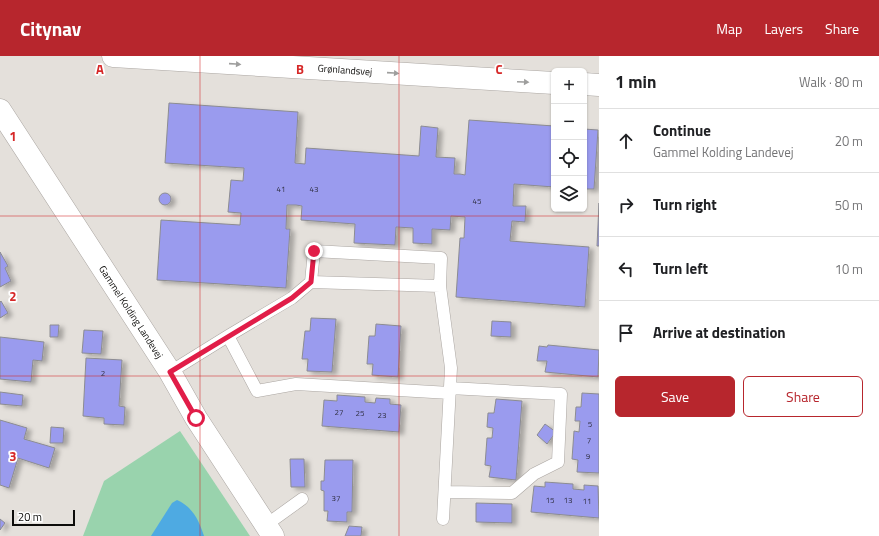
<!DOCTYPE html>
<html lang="en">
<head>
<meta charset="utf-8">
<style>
  body { margin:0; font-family:"Titillium Web",sans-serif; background:#f6f6f6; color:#202124 }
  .controls { position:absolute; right:12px; top:12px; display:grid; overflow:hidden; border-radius:6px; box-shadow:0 1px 3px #0004 }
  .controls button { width:36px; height:36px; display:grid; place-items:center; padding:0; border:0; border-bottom:1px solid #e0e0e0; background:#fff; color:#202124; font:20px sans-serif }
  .scale { position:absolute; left:12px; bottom:10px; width:63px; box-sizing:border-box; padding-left:4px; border:2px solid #0d0c0a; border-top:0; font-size:11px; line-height:14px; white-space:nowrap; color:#0d0c0a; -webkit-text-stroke:3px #fff; paint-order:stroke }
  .stop { position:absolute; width:12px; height:12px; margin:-9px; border:3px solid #e11d48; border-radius:50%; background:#fff }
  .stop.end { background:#e11d48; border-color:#fff; box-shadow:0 1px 4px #0008 }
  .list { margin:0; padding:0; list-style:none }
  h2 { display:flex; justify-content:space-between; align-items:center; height:52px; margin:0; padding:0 16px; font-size:17px }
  h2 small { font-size:13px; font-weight:400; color:#757577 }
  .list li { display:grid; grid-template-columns:26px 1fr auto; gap:12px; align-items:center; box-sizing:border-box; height:64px; padding:0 16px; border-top:1px solid #e0e0e0 }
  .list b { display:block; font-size:15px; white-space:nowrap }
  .list p { margin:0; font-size:13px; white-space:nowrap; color:#757577 }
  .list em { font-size:13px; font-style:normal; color:#757577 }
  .actions { display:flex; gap:8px; padding:12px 16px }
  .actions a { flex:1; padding:9px 0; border:1px solid #b7262d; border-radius:6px; text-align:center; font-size:14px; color:#b7262d }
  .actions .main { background:#b7262d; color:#fff }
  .icon { flex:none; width:22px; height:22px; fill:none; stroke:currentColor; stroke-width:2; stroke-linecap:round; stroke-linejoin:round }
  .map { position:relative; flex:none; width:599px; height:480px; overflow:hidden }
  header { display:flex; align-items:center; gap:24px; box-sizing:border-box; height:56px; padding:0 20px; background:#b7262d; color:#fff }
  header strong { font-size:19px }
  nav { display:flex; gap:22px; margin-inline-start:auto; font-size:14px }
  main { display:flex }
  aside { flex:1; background:#fff }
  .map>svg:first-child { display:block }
</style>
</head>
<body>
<header>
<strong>Citynav</strong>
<nav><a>Map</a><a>Layers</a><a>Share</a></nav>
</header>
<main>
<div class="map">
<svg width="599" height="480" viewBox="0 0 599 480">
  <defs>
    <filter id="shadow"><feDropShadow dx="4.5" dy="2.5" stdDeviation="2" flood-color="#0004"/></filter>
  </defs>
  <rect width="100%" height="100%" fill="#e4e0db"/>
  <path fill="#99d3ad" d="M180,375L250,480H83L104,425Z"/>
  <path fill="#4eaae2" d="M177,444C193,451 199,465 204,480H151L172,447Z"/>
  <path fill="#9a9bee" stroke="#8c8c91" filter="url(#shadow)" d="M169,47L298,56L295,107L305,108L306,92L419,100L421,70L438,72L436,101L455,102L454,118H460L465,119L469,64L554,70V131L514,128L513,150H526L525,166L512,165L510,185L589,191L585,251L456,241L460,182H464L465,161L451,160L450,174L432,173V188L413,187V172L396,171L395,189L354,187L355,168L301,164L302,150L296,149H287L286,173H290L286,232L157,224L161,164L240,169L241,157L228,156L231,124L243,125L244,112L165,107Z
    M584,73L598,74L594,133H584Z
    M159 143a6 6 0 1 1 12 0a6 6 0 1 1-12 0Z
    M599,147V190H597Z
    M0,196L8,210L5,212L11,225L0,231Z
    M1,245L8,257L0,262V246Z
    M311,262L336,263L332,316L307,315L308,303H302L305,275H310Z
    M492,265L511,266V281L491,280Z
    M376,268L401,270L398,321L372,319L373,308H367L369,280H375Z
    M50,269H59L58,281H50Z
    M84,274L103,275L101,298L82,297Z
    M0,281L44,286L42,305L33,304L31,326L0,323Z
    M548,289L599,294L598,321L545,316L547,305H537L539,290L547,291Z
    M86,302L122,304L119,350L125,351L124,369L104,368V362L83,360Z
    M0,336L23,339L22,350L0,348Z
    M582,337L599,338V417L577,416L578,404L572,403L574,375L579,376L580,365H575L576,351H581Z
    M337,339L365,341V346L375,347L376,342L390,343V348L401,349L399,376L322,370L324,344L337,345Z
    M496,343L522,345L516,424L489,421L491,410L485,409L487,382H492L493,372L487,371L488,357H494Z
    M0,364L27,372L24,383L55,392L49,412L18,402L9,432L0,429Z
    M545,368L556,376L547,388L537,379Z
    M51,371L64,372L63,387H50Z
    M290,403H304L305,431H291Z
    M325,404H353L352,456H347V466L327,465L328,455H324V435L321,434V425H324Z
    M545,426L573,428V433L584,434V429L598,430L599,462L531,456L534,430L545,431Z
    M476,447L512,448V467L476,466Z
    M0,463L5,467L0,474Z
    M349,470L362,471L361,480H345Z"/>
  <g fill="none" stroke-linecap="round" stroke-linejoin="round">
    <g stroke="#aba6a2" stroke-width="13">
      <path id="service" d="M311,226L440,230
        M228,280L257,335L296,328L450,337
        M170,316L228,280L292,242L311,226L314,195L441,202L440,230L451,312L443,463
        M445,436L512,437L534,418L558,406L561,338L450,332
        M266,469L302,443"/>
    </g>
    <g stroke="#aba6a2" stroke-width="23">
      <path id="minor" d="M0,54L170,316L196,362L273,480"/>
    </g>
    <g stroke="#aba6a2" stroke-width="23">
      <path id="tertiary" d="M113,0L554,27
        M584,28L599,29"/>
    </g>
    <use href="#service" stroke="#fff" stroke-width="12"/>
    <use href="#minor" stroke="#fff" stroke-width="22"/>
    <use href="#tertiary" stroke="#fff" stroke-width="22"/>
  </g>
  <defs><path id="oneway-solid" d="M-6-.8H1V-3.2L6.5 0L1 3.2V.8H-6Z"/></defs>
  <g fill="#9e9e9d">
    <use href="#oneway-solid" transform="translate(235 8) rotate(4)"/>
    <use href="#oneway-solid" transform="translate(393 17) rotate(4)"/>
    <use href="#oneway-solid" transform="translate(523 26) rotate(3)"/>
  </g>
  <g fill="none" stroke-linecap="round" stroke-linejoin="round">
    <path stroke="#e11d48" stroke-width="5" d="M196,362L170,316L292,242L311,226L314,195"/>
  </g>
  <path fill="none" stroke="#d62828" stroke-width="1" stroke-opacity="0.55" d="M200,0V480M399,0V480M0,160H599M0,320H599"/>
  <g text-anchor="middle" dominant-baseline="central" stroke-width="3.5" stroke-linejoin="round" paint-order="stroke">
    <g font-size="8" fill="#303043">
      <text x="281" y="133">41</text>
      <text x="314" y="133">43</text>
      <text x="477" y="145">45</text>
      <text x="103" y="317">2</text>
      <text x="339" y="356">27</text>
      <text x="360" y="357">25</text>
      <text x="382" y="359">23</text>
      <text x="590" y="368">5</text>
      <text x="589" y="384">7</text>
      <text x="588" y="400">9</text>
      <text x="336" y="442">37</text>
      <text x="550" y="444">15</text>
      <text x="568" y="444">13</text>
      <text x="587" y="445">11</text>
    </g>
    <g font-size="10" fill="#0d0c0a" stroke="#fff">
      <text transform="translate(345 14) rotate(4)">Grønlandsvej</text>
      <text transform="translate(131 256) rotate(57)">Gammel Kolding Landevej</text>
    </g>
  </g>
  <g font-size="13" text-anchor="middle" font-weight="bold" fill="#d62828" stroke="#fff" stroke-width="3.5" stroke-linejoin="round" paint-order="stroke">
    <text x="100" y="18">A</text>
    <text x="300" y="18">B</text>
    <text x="499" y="18">C</text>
    <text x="13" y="85">1</text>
    <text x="13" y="245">2</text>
    <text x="13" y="405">3</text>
  </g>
</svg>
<div class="controls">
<button>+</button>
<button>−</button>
<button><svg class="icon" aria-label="locate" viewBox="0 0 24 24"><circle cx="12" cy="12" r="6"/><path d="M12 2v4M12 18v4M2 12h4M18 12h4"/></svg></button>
<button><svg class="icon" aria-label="layers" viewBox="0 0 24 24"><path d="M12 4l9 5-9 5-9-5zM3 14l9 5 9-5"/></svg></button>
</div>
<div class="scale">20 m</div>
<div class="stop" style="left:196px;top:362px"></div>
<div class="stop end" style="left:314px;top:195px"></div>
</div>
<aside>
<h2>1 min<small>Walk · 80 m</small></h2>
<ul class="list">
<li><svg class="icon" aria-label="ahead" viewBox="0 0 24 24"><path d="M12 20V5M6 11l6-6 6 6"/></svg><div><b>Continue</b><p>Gammel Kolding Landevej</p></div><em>20 m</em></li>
<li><svg class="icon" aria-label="right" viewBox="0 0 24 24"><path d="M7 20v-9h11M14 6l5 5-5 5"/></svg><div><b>Turn right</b></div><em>50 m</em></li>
<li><svg class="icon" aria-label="left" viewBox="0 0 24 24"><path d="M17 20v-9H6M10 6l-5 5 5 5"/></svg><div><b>Turn left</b></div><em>10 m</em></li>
<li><svg class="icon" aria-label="arrive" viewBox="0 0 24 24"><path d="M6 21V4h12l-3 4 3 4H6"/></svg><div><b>Arrive at destination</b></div></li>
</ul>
<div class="actions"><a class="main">Save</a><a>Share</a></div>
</aside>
</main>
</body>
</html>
